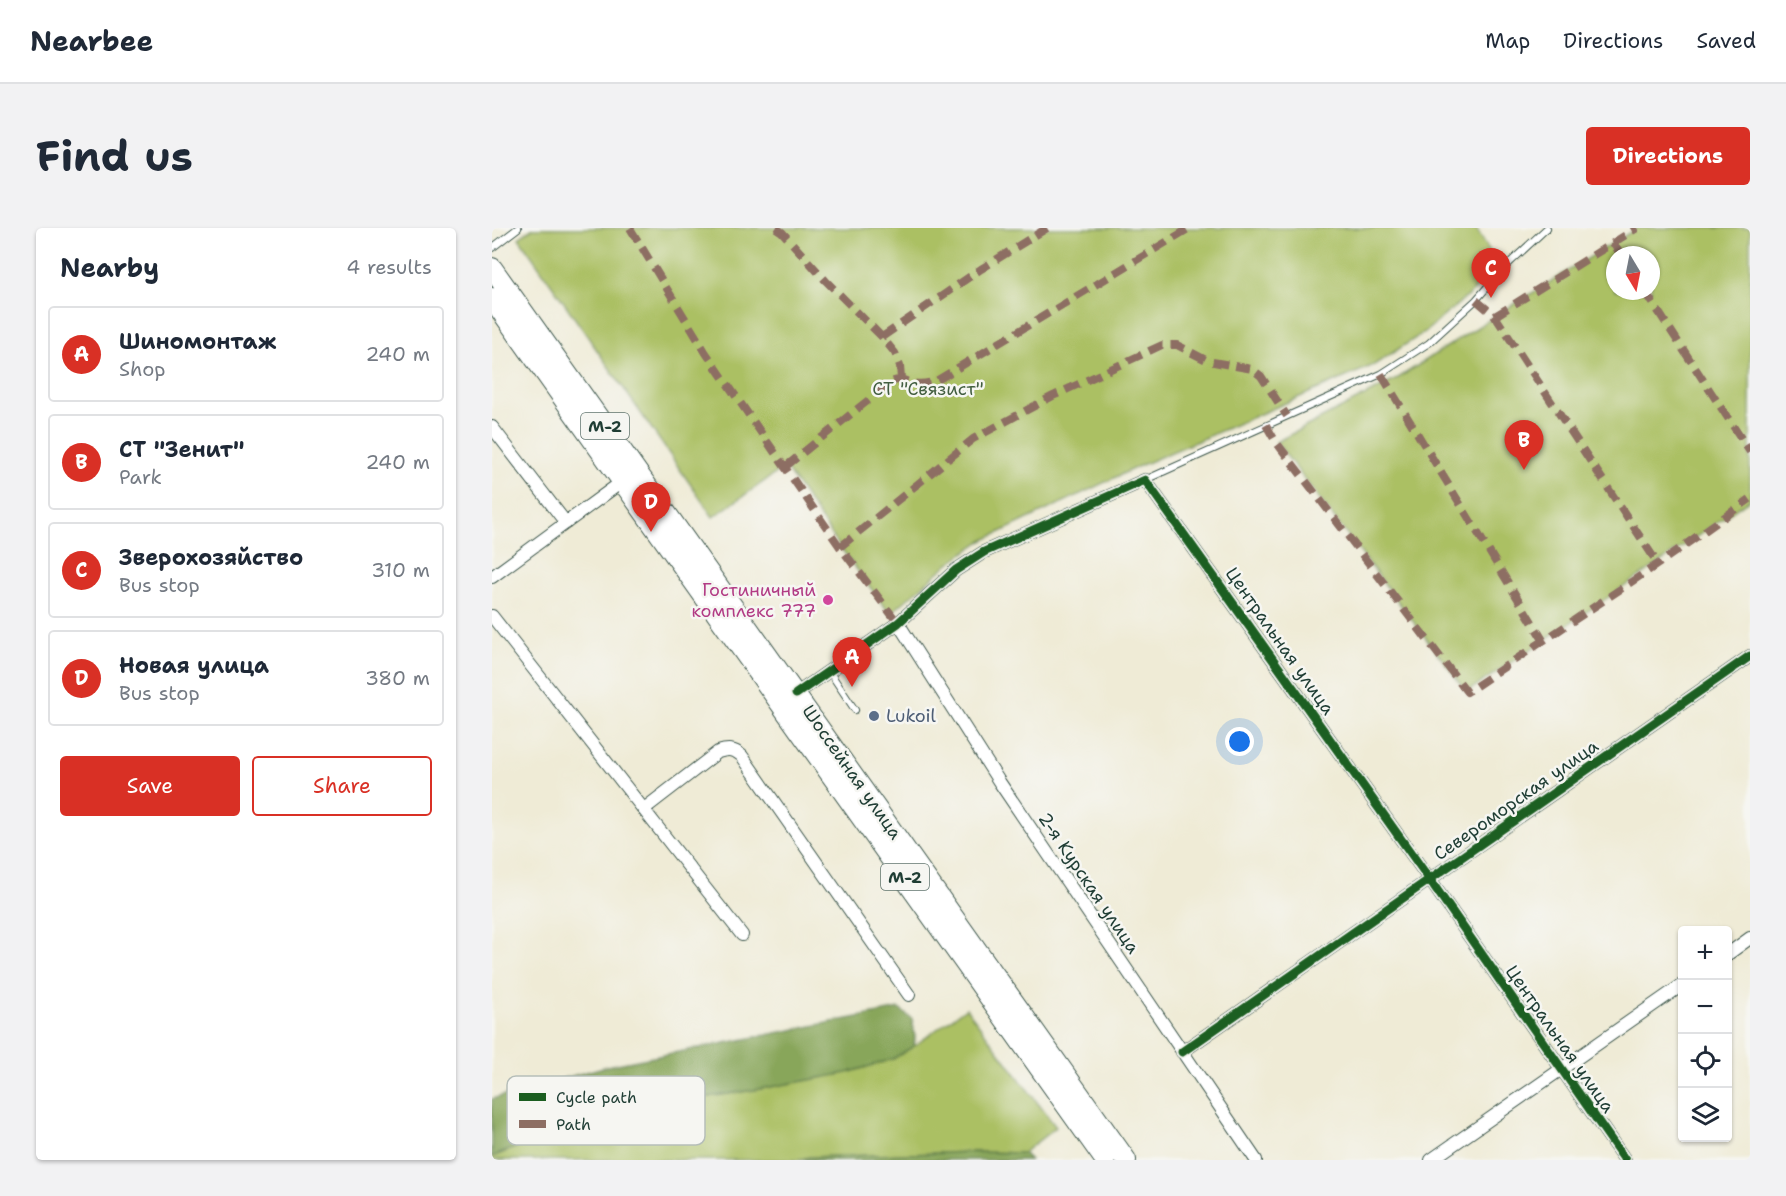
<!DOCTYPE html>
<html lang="en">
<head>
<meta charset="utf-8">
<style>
  body { margin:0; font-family:"Shantell Sans",sans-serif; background:#f2f2f3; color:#1f2937 }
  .controls { position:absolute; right:18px; bottom:18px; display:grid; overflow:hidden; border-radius:6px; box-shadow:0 2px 4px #0004 }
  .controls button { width:54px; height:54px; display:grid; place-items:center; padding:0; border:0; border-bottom:2px solid #e0e1e3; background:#fff; color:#1f2937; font:30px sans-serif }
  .compass { position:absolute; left:1114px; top:18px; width:54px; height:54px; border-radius:50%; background:#fff; box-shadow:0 2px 4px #0004; rotate:170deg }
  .you { position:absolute; left:748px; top:514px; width:21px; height:21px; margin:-15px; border:4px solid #fff; border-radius:50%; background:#1a73e8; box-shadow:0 0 0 9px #1a73e833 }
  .badge { display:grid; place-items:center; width:39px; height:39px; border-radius:50%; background:#d93025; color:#fff; font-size:20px; font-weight:700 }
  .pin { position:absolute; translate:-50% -50px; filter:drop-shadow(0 2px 3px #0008) }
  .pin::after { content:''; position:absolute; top:32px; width:21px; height:18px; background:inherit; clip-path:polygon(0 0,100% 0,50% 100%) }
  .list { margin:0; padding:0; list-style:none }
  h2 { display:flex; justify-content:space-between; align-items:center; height:78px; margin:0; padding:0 24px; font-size:26px }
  h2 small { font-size:20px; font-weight:400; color:#747a83 }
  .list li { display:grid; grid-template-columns:39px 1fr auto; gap:18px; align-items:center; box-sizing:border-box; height:96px; margin:0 12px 12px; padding:0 12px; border:2px solid #e0e1e3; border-radius:6px }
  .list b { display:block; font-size:22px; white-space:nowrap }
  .list p { margin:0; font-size:20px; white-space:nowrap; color:#747a83 }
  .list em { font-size:20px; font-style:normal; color:#747a83 }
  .actions { display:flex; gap:12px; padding:18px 24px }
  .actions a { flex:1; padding:14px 0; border:2px solid #d93025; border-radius:6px; text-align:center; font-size:21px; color:#d93025 }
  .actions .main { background:#d93025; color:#fff }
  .icon { flex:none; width:33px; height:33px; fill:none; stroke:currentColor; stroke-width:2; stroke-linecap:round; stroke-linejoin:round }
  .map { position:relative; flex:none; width:1258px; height:932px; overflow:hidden; border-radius:6px }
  header { display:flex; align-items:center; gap:36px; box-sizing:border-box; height:84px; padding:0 30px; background:#fff; border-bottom:2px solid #e0e1e3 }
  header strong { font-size:28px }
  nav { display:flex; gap:33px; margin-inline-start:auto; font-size:21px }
  .intro { display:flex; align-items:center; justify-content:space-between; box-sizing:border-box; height:144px; padding:0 36px }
  h1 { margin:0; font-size:42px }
  .button { padding:15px 27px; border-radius:6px; background:#d93025; color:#fff; font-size:21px; font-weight:700 }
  main { display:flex; gap:36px; padding:0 36px }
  aside { flex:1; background:#fff; border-radius:6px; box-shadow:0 2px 4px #0004 }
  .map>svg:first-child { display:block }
</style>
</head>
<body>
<header>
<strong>Nearbee</strong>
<nav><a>Map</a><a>Directions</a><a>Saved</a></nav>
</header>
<div class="intro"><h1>Find us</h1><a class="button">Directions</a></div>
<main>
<aside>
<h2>Nearby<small>4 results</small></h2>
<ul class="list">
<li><span class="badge">A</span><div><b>Шиномонтаж</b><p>Shop</p></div><em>240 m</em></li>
<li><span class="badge">B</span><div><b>СТ &quot;Зенит&quot;</b><p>Park</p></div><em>240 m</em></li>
<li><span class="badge">C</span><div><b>Зверохозяйство</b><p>Bus stop</p></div><em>310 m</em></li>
<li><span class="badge">D</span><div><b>Новая улица</b><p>Bus stop</p></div><em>380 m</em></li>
</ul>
<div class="actions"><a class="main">Save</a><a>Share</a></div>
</aside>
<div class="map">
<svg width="1258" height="932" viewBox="0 0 1258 932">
  <rect width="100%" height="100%" fill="#f6f6f2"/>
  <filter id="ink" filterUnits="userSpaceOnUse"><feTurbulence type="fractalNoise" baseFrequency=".0167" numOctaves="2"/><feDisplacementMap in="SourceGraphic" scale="12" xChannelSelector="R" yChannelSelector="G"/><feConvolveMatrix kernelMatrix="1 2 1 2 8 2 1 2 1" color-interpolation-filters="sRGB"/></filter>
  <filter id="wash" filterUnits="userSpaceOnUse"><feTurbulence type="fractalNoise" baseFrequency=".008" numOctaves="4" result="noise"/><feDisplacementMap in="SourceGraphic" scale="24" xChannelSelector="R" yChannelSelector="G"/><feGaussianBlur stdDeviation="1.35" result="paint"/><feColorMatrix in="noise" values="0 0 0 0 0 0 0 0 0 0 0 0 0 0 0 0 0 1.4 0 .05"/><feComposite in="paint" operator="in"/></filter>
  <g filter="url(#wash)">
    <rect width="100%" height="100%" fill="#efebd6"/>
    <path fill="#abc064" stroke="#657e4c" stroke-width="1.5" fill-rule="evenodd" d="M41,0H984L1006,37L978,66L933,104L882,137L645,239L488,314L456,336L398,386L348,319L293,239L221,289L27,10Z
      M1145,0H1258V271L1166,336L975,464L784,214L903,152L1003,88ZM1123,27H1159V63H1123Z
      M474,780L564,899L531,925L482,924L318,929L305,932H0V929L79,897L177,875L262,862L355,845L401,831L422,818Z"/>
    <path fill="#88a65a" stroke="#547247" stroke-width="1.5" d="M407,781L420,791L423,809L422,818L401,831L355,845L262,862L177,875L79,897L0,929V871L115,838Z
      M483,924L531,925L538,932H305L318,929Z"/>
  </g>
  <g filter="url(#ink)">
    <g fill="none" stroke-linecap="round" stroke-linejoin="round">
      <g stroke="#3e574c" stroke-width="8">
        <path id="service" d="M0,20L26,0
          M653,252L889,146L937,115L984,72L1011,41L1055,0
          M337,443L363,482"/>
      </g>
      <g stroke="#3e574c" stroke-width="14">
        <path id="minor" d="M0,199L74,295
          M0,349L131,253
          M0,388L250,707
          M406,395L508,555L764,932
          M304,466L406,395L464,342L492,324L653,252L938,652L1133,932
          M152,581L226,524C236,521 242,521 250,528L417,767
          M1236,726L1258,710
          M690,824L1258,428
          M939,932L1190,757"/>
      </g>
      <g stroke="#3e574c" stroke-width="22">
        <path id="trunk" d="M0,40L634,932
          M0,70L613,932"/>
      </g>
      <use href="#service" stroke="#fff" stroke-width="6"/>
      <use href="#minor" stroke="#fff" stroke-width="12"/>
      <use href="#trunk" stroke="#fff" stroke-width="20"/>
      <path stroke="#8d6e63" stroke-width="8" stroke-dasharray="15 8" stroke-linecap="butt" d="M138,0L214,125L348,319L406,395
        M284,0L290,4L334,53L390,109L403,125L408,138L409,151
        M1121,15L1129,27
        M1153,63L1258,224
        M984,72L1003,88L1166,336
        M1003,88L1145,0
        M390,109L489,41L555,0
        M889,146L1051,412
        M774,197L784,214L975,464L1166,336L1258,271
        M293,239L399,154L409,151C422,157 431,157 444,153L696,1
        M348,319L481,211L561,168L670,117H685L716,133L760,141L769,148L795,188"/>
      <g stroke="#f6f6f2" stroke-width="13">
        <path id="cycleway" d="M304,466L406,395L464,342L492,324L653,252L938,652L1133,932
          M690,824L1258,428"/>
      </g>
      <use href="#cycleway" stroke="#1b5e20" stroke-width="9"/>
    </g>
  </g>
  <circle fill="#d1479c" stroke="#f6f6f2" stroke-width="2" cx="336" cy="372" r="6"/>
  <circle fill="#5c6f8a" stroke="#f6f6f2" stroke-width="2" cx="382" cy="488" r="6"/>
  <g text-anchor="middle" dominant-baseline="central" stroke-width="5" stroke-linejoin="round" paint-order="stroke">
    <g fill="#f6f6f2" stroke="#60746d" stroke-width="1.5">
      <rect x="89" y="185" width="48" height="26" rx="4.5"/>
      <rect x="389" y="636" width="48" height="26" rx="4.5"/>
    </g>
    <g font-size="16" font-weight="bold" fill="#1f3d34">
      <text x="113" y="198">М-2</text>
      <text x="413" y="649">М-2</text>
    </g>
    <g font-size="18" fill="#425e40" stroke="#f6f6f2">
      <text x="436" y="161">СТ "Связист"</text>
    </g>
    <g font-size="18" fill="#b23c85" stroke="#f6f6f2" text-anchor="end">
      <text x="324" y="362">Гостиничный<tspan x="324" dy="21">комплекс 777</tspan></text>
    </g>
    <g font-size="18" fill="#1f3d34" stroke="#f6f6f2">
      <text transform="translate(788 413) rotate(55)">Центральная улица</text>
      <text transform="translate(360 544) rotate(55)">Шоссейная улица</text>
      <text transform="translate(1024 572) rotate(-35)">Североморская улица</text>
      <text transform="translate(597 655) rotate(56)">2-я Курская улица</text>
      <text transform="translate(1068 811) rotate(55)">Центральная улица</text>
    </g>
    <g font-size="18" fill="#4e5e75" stroke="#f6f6f2" text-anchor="start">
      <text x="394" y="488">Lukoil</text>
    </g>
  </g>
  <rect x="15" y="848" width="198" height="69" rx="9" fill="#f6f6f2" stroke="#b6beb9" stroke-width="1.5"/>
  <rect x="27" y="865" width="27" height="8" fill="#1b5e20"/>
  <rect x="27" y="892" width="27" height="8" fill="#8d6e63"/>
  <g font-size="16" fill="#1f3d34">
    <text x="64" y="875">Cycle path</text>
    <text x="64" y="902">Path</text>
  </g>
</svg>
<div class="controls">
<button>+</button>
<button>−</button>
<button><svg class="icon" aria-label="locate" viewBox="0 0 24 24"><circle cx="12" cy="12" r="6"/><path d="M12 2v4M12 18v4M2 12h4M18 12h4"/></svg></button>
<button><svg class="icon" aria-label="layers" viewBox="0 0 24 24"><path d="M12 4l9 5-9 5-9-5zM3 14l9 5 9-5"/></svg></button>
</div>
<svg class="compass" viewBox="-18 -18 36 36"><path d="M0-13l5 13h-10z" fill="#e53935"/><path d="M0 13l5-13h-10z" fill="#747a83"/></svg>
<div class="you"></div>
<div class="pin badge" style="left:360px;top:459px">A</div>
<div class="pin badge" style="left:1032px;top:242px">B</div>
<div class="pin badge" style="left:999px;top:70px">C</div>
<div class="pin badge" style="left:159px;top:304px">D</div>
</div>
</main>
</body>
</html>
